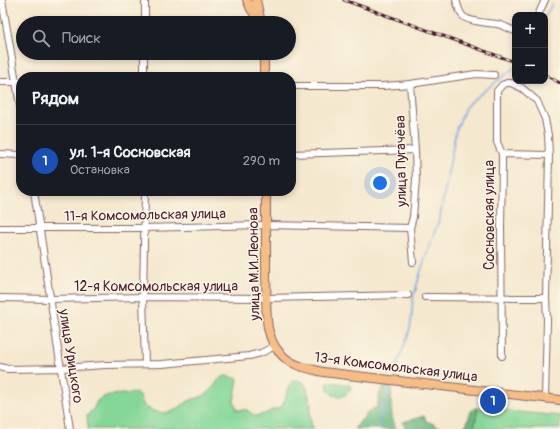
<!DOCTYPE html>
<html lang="ru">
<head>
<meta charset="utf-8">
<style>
  body { margin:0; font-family:Pangolin,sans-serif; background:#20242c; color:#f1f3f6 }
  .controls { position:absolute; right:12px; top:12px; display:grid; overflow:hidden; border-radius:8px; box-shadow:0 2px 6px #0003 }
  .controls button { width:36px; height:36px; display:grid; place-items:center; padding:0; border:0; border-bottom:1px solid #363941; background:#171b24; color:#f1f3f6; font:20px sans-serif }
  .you { position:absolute; left:380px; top:183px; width:14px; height:14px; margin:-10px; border:3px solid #fff; border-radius:50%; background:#1a73e8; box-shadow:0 0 0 6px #1a73e833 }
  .badge { display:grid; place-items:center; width:26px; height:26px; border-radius:50%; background:#8c9099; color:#fff; font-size:13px; font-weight:700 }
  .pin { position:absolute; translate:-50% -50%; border:2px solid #fff; box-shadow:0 1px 4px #0006 }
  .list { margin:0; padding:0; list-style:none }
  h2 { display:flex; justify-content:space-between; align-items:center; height:52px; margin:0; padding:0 16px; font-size:17px }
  h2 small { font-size:13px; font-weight:400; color:#9ea1a6 }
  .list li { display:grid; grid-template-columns:26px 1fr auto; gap:12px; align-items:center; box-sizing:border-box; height:72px; padding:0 16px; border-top:1px solid #363941 }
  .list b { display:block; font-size:15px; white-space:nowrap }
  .list p { margin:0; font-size:13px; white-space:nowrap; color:#9ea1a6 }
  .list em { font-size:13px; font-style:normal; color:#9ea1a6 }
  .icon { flex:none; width:22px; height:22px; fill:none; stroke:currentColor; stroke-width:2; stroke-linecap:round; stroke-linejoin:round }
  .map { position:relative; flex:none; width:560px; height:429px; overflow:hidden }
  .search { position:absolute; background:#171b24; box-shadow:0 2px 6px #0003; left:16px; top:16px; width:280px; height:44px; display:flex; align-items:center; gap:10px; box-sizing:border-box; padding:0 14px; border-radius:22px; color:#9ea1a6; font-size:15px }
  .panel { position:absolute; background:#171b24; box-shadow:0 2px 6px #0003; left:16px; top:72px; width:280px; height:124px; border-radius:16px }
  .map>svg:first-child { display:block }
</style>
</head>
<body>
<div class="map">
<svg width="560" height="429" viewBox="0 0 560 429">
  <rect width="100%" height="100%" fill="#fcf5e5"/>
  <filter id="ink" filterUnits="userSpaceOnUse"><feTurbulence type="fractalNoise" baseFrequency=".025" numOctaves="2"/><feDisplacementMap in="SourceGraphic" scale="8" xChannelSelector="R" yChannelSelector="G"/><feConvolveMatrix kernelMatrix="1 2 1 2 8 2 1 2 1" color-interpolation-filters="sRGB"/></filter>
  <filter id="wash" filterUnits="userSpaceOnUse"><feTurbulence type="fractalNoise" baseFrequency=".012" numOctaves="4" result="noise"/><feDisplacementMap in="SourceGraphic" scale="16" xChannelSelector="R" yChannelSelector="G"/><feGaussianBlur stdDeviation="0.9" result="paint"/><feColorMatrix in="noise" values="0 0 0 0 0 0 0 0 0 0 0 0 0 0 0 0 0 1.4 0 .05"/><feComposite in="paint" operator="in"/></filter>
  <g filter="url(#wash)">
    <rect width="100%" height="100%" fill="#f4e8ce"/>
    <path fill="#85d798" stroke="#687b62" d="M226,376L238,379L234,401L237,410H247L255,416L265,414L270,411L282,407L291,382L293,380H295L303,382L306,386L311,404L310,415L311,423L314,429H88L87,416L94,408L97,401L101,398L109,395L138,393C142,397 141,405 147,408C155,413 168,415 177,409C181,407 184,403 189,401C197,397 201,399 209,392C216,387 216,378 226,376Z
      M330,382L350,385L351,386C350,402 324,398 328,383Z
      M478,408L560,416V429H474Z"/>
    <path fill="#6cb880" stroke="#5b6c56" d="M385,386L392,387C391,402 390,415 396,429H354L368,412L377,407L380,392Z
      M475,408H478L474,429H462L467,423L471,411Z
      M424,416L426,421L434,424L442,429H406L403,422Z"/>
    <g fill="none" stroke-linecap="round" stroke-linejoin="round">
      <path stroke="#72a5de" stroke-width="1.5" d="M545,17L552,4
        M393,375L408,336L411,323L413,299L421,270L440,217L456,130L465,108L469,103L515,67
        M378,429L389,386"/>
    </g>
  </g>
  <g filter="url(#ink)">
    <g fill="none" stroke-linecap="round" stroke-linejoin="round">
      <g stroke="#866564" stroke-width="8">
        <path id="minor" d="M2,0L21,111
          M456,0C458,5 459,14 464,17C470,22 489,23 497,24C503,25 509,29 515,31
          M538,15L545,0
          M145,23V0
          M144,77V53
          M0,82H21
          M410,84L415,150L416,180L413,217L410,228L413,262
          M291,86H384L410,84L476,74L494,75
          M0,154L21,155
          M291,154L415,150
          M502,154L549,155
          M34,191L70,429
          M145,191L143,297L145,364
          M0,228H144L266,225L410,228
          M425,297L546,298
          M0,298L51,299L143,297L267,298L408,295
          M502,356L501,227L502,162V154L497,142V91L502,85L507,83H511L522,88L537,101L545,119L548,135L549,155L546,298L547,320L545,399
          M0,367L8,369L61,368L105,365L162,364L249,356L261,353L275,346"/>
      </g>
      <g stroke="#866564" stroke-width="10">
        <path id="major" d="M247,0L251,9L260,21
          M256,0L260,18
          M264,77V53
          M266,191C266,219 266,248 266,276C267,293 265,311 268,328C270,337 273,346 280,353C291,366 307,368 323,372L560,400"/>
      </g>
      <use href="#minor" stroke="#fff" stroke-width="6"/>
      <use href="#major" stroke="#f6be87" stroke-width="8"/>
      <g stroke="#4a1f2b" stroke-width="3">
        <path id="rail" d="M344,0L515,62
          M545,75L560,83"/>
      </g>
      <use href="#rail" stroke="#fcf5e5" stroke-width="1.5" stroke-dasharray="4.5" stroke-linecap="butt"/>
    </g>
  </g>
  <g text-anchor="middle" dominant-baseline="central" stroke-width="3" stroke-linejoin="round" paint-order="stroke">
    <g font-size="14" fill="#4a1f2b" stroke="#fcf5e5">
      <text transform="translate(401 161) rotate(-91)">улица Пугачёва</text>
      <text transform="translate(145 215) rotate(-1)">11-я Комсомольская улица</text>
      <text transform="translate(489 215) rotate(-90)">Сосновская улица</text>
      <text transform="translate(254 264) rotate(-91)">улица М.И.Леонова</text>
      <text x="156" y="286">12-я Комсомольская улица</text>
      <text transform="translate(71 356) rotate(81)">улица Урицкого</text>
      <text transform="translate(396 367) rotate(7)">13-я Комсомольская улица</text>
    </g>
  </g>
</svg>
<div class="controls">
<button>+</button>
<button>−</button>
</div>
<div class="you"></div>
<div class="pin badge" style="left:493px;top:401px;background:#1a4fb4">1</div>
<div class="search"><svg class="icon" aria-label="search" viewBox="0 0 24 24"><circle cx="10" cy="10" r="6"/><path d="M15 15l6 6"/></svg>Поиск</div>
<section class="panel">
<h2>Рядом<small></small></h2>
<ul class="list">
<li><span class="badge" style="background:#1a4fb4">1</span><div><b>ул. 1-я Сосновская</b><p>Остановка</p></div><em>290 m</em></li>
</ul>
</section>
</div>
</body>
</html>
